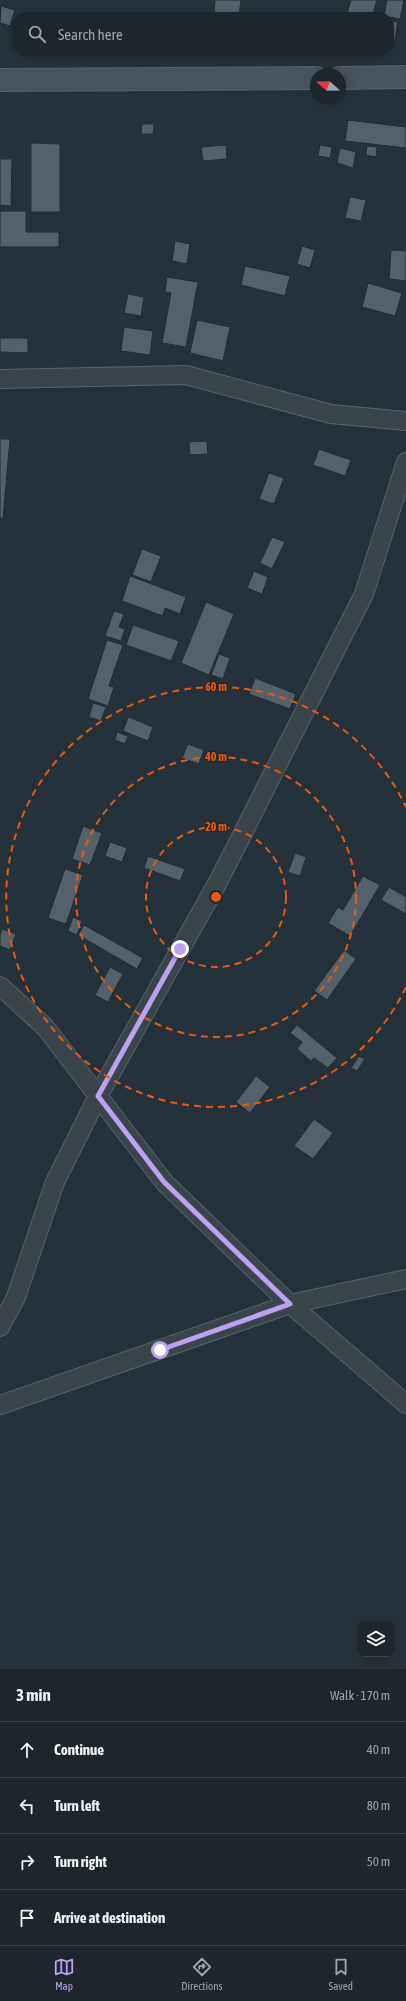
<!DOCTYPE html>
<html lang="en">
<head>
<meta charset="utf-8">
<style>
  body { margin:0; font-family:"Asap Condensed",sans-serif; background:#252e34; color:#f1f3f6 }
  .controls { position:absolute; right:12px; bottom:12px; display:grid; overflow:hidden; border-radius:8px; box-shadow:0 2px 10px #0003 }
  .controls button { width:36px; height:36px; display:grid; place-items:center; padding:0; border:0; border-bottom:1px solid #3a4348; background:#1c262c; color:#f1f3f6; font:20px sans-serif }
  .compass { position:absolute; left:310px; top:68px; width:36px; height:36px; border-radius:50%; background:#1c262c; box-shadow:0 2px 10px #0003; rotate:290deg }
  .stop { position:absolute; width:12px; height:12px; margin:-9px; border:3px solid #bca0f2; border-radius:50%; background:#fff }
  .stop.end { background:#bca0f2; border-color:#fff; box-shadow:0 1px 4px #0008 }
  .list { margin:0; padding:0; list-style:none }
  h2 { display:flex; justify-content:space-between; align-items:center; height:52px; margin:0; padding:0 16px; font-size:17px }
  h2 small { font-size:13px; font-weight:400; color:#a0a5a9 }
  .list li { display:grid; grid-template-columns:26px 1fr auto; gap:12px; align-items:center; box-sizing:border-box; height:56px; padding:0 16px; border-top:1px solid #3a4348 }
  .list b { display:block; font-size:15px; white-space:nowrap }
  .list em { font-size:13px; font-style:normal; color:#a0a5a9 }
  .icon { flex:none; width:22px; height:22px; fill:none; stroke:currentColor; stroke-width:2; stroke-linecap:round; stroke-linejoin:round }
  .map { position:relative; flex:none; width:406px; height:1669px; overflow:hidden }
  .search { position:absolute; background:#1c262c; box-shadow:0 2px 10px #0003; left:12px; right:12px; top:12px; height:44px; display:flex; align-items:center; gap:10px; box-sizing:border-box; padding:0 14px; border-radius:16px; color:#a0a5a9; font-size:15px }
  .sheet { height:276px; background:#1c262c }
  nav { display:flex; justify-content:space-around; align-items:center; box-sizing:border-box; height:56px; border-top:1px solid #3a4348; background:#1c262c; font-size:11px; color:#a0a5a9 }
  nav a { display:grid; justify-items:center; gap:2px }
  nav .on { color:#bca0f2 }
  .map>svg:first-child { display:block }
</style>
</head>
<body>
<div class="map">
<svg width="406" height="1669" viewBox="0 0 406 1669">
  <rect width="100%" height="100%" fill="#26323b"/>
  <path fill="#54616b" stroke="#212b32" d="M215,0H241L239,17H214Z
    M351,0H377L372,17H346Z
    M387,0H404L400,19L384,16Z
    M1,6L15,10L10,26L0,23Z
    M389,21L398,22L395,40L389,39Z
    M348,120L406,127V148L345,141Z
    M142,124H154L153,134H141Z
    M31,143L60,144V212H31Z
    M226,145L227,159L203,161L201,147Z
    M320,145L332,147L330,158L318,156Z
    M367,146L377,147L376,157L366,155Z
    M340,148L356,152L353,168L337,163Z
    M0,159H12L11,206L0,205Z
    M350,197L366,200L361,221L345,218Z
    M0,211H26V232H59V247H0Z
    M175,241L190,244L187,264L172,261Z
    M302,246L315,250L310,268L297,264Z
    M391,250L406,251V281L389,279Z
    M245,266L290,276L285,296L241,285Z
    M167,277L198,282L186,347L162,343L171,293L165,292Z
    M368,283L402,293L395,316L362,307Z
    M128,294L144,297L141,316L124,313Z
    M197,320L230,327L223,361L190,353Z
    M124,327L153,331L150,355L121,351Z
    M0,338H28V353L0,352Z
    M0,439H10L3,519L0,518Z
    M207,441L208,454L190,455L189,442Z
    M319,449L351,460L345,476L313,465Z
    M269,473L284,478L274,504L259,499Z
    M272,537L285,542L272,569L260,563Z
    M142,549L161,556L151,582L132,575Z
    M254,571L268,577L262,594L247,588Z
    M130,576L186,597L180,614L165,608L163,616L122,601Z
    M206,602L234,614L209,675L181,663Z
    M114,611L124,614L119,627L125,629L121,641L105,636Z
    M133,625L179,641L171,661L126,645Z
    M107,640L123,645L109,686L114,687L108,706L88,699Z
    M219,654L230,658L223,679L211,675Z
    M255,678L296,694L290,709L249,694Z
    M93,703L106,707L101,721L89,717Z
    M128,717L153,727L148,741L123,731Z
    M117,732L128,736L125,744L115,740Z
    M188,744L204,750L199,764L182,758Z
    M83,826L102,833L90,865L72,859Z
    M110,842L127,848L122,862L105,856Z
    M295,853L306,857L300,876L288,872Z
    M148,856L185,869L180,881L144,868Z
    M65,869L83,875L66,924L48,918Z
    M363,876L380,885L350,936L328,923L338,907L343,910Z
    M389,887L406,897V914L381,900Z
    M73,917L82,921L77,935L68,931Z
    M84,925L143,958L137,969L78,935Z
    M2,929L16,934L10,950L0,946V935Z
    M344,950L356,959L327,1000L314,991Z
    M110,967L123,974L108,1002L95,995Z
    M297,1025L337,1058L328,1068L314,1058L311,1061L297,1049L302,1042L290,1033Z
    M359,1056L365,1059L357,1071L351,1068Z
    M256,1076L270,1087L250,1113L236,1102Z
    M314,1119L333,1133L313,1159L294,1146Z"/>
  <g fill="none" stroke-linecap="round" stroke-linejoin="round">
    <g stroke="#586269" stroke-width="20">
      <path id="minor" d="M0,379L186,375L331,414L406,421
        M0,986L45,1027L164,1182L290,1304L406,1404
        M0,1327L16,1297L55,1182L98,1096L218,882L364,594L406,462
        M0,1405L290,1304L406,1279"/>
    </g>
    <g stroke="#586269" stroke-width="24">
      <path id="secondary" d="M340,78L406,77
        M0,80L316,78"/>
    </g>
    <use href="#minor" stroke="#3a444b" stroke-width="18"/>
    <use href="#secondary" stroke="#48545e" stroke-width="22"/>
  </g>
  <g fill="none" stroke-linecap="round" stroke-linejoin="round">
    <path stroke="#bca0f2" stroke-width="5" d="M160,1350L290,1304L164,1182L98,1096L180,949"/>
  </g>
  <g fill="none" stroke="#e8590c" stroke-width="2" stroke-dasharray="7 5">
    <circle cx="216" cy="897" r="70"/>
    <circle cx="216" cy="897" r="140"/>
    <path d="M406 987A210 210 0 1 1 406 807"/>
  </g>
  <circle cx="216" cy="897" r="6" fill="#e8590c" stroke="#1f2930" stroke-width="2"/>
  <g font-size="12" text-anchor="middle" font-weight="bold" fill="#e8590c" stroke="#1f2930" stroke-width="3" stroke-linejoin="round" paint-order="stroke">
    <text x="216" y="691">60 m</text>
    <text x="216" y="761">40 m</text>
    <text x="216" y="831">20 m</text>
  </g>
</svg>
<div class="controls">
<button><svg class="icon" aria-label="layers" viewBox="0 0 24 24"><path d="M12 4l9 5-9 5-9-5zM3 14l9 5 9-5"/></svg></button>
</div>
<svg class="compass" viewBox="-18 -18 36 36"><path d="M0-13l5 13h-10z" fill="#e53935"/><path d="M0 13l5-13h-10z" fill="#a0a5a9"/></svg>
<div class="stop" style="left:160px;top:1350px"></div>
<div class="stop end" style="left:180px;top:949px"></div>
<div class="search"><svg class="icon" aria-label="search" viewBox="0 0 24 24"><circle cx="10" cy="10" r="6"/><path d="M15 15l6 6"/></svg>Search here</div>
</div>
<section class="sheet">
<h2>3 min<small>Walk · 170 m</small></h2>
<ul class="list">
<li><svg class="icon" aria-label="ahead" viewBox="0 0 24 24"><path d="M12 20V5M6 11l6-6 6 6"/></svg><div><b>Continue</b></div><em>40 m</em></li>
<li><svg class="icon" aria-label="left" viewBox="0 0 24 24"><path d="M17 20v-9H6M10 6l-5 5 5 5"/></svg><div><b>Turn left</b></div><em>80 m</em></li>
<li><svg class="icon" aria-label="right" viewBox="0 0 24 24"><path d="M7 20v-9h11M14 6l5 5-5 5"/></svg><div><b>Turn right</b></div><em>50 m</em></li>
<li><svg class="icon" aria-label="arrive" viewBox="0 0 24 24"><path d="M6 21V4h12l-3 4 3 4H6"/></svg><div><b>Arrive at destination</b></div></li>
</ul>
</section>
<nav>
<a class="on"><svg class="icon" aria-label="map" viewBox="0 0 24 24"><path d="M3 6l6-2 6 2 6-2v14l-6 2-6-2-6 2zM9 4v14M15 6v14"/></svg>Map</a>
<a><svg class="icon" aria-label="directions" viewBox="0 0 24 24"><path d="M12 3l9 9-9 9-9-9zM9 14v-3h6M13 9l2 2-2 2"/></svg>Directions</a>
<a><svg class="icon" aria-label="saved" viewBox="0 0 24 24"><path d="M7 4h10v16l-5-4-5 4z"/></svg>Saved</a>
</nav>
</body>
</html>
